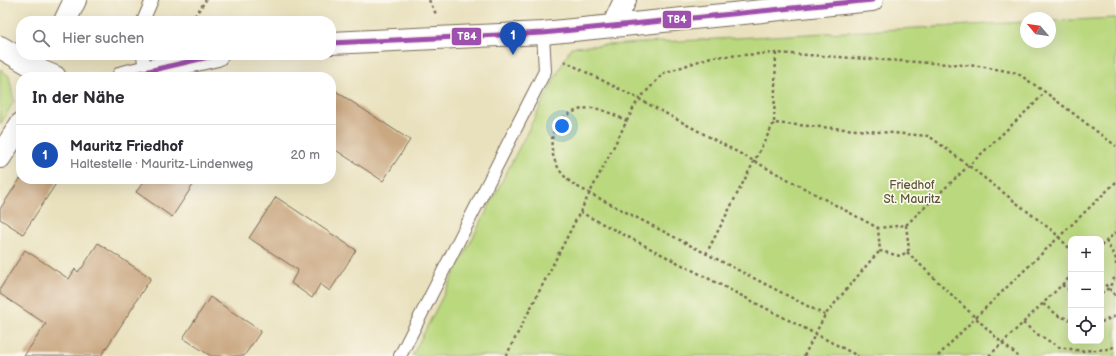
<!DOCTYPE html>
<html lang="de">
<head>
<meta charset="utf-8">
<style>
  body { margin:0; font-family:"Balsamiq Sans",sans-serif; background:#f7f7f7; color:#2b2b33 }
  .controls { position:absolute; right:12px; bottom:12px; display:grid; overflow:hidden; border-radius:8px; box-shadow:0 4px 16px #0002 }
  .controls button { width:36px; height:36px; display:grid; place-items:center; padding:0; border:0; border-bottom:1px solid #e1e1e2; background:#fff; color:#2b2b33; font:20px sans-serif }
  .compass { position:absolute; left:1020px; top:12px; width:36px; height:36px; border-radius:50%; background:#fff; box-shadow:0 4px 16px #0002; rotate:299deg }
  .you { position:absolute; left:562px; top:126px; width:14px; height:14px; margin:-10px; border:3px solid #fff; border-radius:50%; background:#1a73e8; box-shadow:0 0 0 6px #1a73e833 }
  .badge { display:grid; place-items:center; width:26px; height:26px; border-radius:50%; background:#c8321e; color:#fff; font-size:13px; font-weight:700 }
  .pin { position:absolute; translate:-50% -33px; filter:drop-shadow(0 1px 2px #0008) }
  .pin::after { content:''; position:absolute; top:21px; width:14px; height:12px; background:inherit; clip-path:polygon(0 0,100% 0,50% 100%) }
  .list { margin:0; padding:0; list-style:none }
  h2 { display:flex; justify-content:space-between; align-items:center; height:52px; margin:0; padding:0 16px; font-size:17px }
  h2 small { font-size:13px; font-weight:400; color:#7c7c81 }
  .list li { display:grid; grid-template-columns:26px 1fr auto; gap:12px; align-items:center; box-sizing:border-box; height:60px; padding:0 16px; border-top:1px solid #e1e1e2 }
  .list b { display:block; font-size:15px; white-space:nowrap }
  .list p { margin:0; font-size:13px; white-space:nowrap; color:#7c7c81 }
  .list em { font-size:13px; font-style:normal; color:#7c7c81 }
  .icon { flex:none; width:22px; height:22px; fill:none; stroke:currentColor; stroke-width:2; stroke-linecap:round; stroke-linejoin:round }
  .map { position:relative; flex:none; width:1116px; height:356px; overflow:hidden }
  .search { position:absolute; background:#fff; box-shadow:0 4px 16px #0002; left:16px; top:16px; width:320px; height:44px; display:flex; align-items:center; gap:10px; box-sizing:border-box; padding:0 14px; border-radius:16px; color:#7c7c81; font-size:15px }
  .panel { position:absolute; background:#fff; box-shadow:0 4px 16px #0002; left:16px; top:72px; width:320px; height:112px; border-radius:16px }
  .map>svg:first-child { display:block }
</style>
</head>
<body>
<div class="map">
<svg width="1116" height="356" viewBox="0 0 1116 356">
  <rect width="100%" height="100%" fill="#fbf7ec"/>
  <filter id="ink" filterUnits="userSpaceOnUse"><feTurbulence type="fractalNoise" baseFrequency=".025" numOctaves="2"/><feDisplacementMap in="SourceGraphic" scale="8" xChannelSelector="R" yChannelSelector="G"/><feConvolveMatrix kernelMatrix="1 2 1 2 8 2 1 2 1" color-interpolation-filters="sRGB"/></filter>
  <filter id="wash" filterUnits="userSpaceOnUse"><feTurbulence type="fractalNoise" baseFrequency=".012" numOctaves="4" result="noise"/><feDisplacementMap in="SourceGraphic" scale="16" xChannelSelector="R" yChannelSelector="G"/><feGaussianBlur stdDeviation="0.9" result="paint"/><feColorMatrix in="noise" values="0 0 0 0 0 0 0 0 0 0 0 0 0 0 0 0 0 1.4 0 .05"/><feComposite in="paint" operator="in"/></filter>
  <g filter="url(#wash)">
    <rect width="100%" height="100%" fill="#e9e1be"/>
    <path fill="#bad87e" stroke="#7a814e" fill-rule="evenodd" d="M1116,18V356H412L571,47L1026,22V42H1050V21ZM1071,239H1101V341H1071Z
      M0,69L9,76L14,101L0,125Z"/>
    <g id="blocks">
      <path fill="#caa882" d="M331,88L410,140L383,181L331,147Z
        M20,179H59L23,234L0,219V209Z
        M146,179H197L172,217L136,192Z
        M276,197L356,250L330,291L320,284L312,298L291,283L298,270L249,238Z
        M98,243L151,278L134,304H135L101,356H24L46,324L0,294V289L25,250L69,279L75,269L78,272L81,268H82Z
        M210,297L261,331L244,356H211L183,338Z"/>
    </g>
  </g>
  <g filter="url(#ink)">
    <use href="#blocks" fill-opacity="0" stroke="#786a56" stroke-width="1"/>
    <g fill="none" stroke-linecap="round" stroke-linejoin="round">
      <g stroke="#786a56" stroke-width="14">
        <path id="service" d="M143,21L152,0
          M143,55L145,72
          M400,356L545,71L543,33"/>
      </g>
      <g stroke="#786a56" stroke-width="24">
        <path id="minor" d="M65,21L75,0
          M613,26L625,0
          M331,43L543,33L872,0
          M0,47L43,72L55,77
          M123,77L217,55
          M0,157L21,124"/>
      </g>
      <path stroke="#786a56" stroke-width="2.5" stroke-dasharray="3 3" stroke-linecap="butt" d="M429,0L436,14
        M191,21L206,0
        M776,53L774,123L929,136L969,166L1054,232L1071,250
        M564,61L639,99L878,228
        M627,121C617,116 599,107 589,108C547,112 541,154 568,180C574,186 583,189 589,193L825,315
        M580,212L858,356
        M906,225L1034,104L1045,92
        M906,225L909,249L907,252L900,256L880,251L878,228Z
        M1106,241L1116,259V265
        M1101,246L1116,232
        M907,252L1002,343L1018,356
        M706,254L774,123
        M1101,280L1116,296
        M1062,285L1071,291
        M1101,293L1109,288L1116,275
        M1043,304L1059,316L1071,320
        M1101,322L1116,316
        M1023,323L1037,334L1059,347L1082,351L1108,349L1116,346
        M506,356L634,107L639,99L664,73L711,57L776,53L979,66L1017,73L1045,92L1116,146
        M804,356L825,315L872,259L880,251
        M938,356L976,317L1116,182
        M989,356L1071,276"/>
      <use href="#service" stroke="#fff" stroke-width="12"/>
      <use href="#minor" stroke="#fff" stroke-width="22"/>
      <g stroke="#fbf7ec" stroke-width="8">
        <path id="bus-1" d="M331,43L543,33L872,0
          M123,77L217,55"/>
      </g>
      <use href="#bus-1" stroke="#9e50ae" stroke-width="5"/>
    </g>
  </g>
  <g text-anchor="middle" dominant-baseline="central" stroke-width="3.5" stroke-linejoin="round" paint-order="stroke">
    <g font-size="12" fill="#5b5636" stroke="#fbf7ec">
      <text x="912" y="185">Friedhof<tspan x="912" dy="14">St. Mauritz</tspan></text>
    </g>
  </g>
  <g stroke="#fbf7ec" stroke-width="1.5">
    <rect x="662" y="10" width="30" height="19" rx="4" fill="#9e50ae"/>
    <rect x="451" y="27" width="31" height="19" rx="4" fill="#9e50ae"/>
  </g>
  <g font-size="11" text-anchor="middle" font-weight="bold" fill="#fff">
    <text x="677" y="23">T84</text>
    <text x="467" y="40">T84</text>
  </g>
</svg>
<div class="controls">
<button>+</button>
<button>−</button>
<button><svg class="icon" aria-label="locate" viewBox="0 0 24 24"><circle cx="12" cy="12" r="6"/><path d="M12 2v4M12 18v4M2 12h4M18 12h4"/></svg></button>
</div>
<svg class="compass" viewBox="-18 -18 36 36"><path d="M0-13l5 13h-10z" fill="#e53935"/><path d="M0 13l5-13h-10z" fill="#7c7c81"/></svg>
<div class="you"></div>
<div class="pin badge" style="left:513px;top:55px;background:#1a4fb4">1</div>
<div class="search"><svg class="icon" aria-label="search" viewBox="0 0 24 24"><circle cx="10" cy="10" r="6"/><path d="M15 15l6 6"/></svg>Hier suchen</div>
<section class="panel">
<h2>In der Nähe<small></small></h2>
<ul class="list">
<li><span class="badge" style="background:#1a4fb4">1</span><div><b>Mauritz Friedhof</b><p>Haltestelle · Mauritz-Lindenweg</p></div><em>20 m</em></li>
</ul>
</section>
</div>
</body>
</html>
